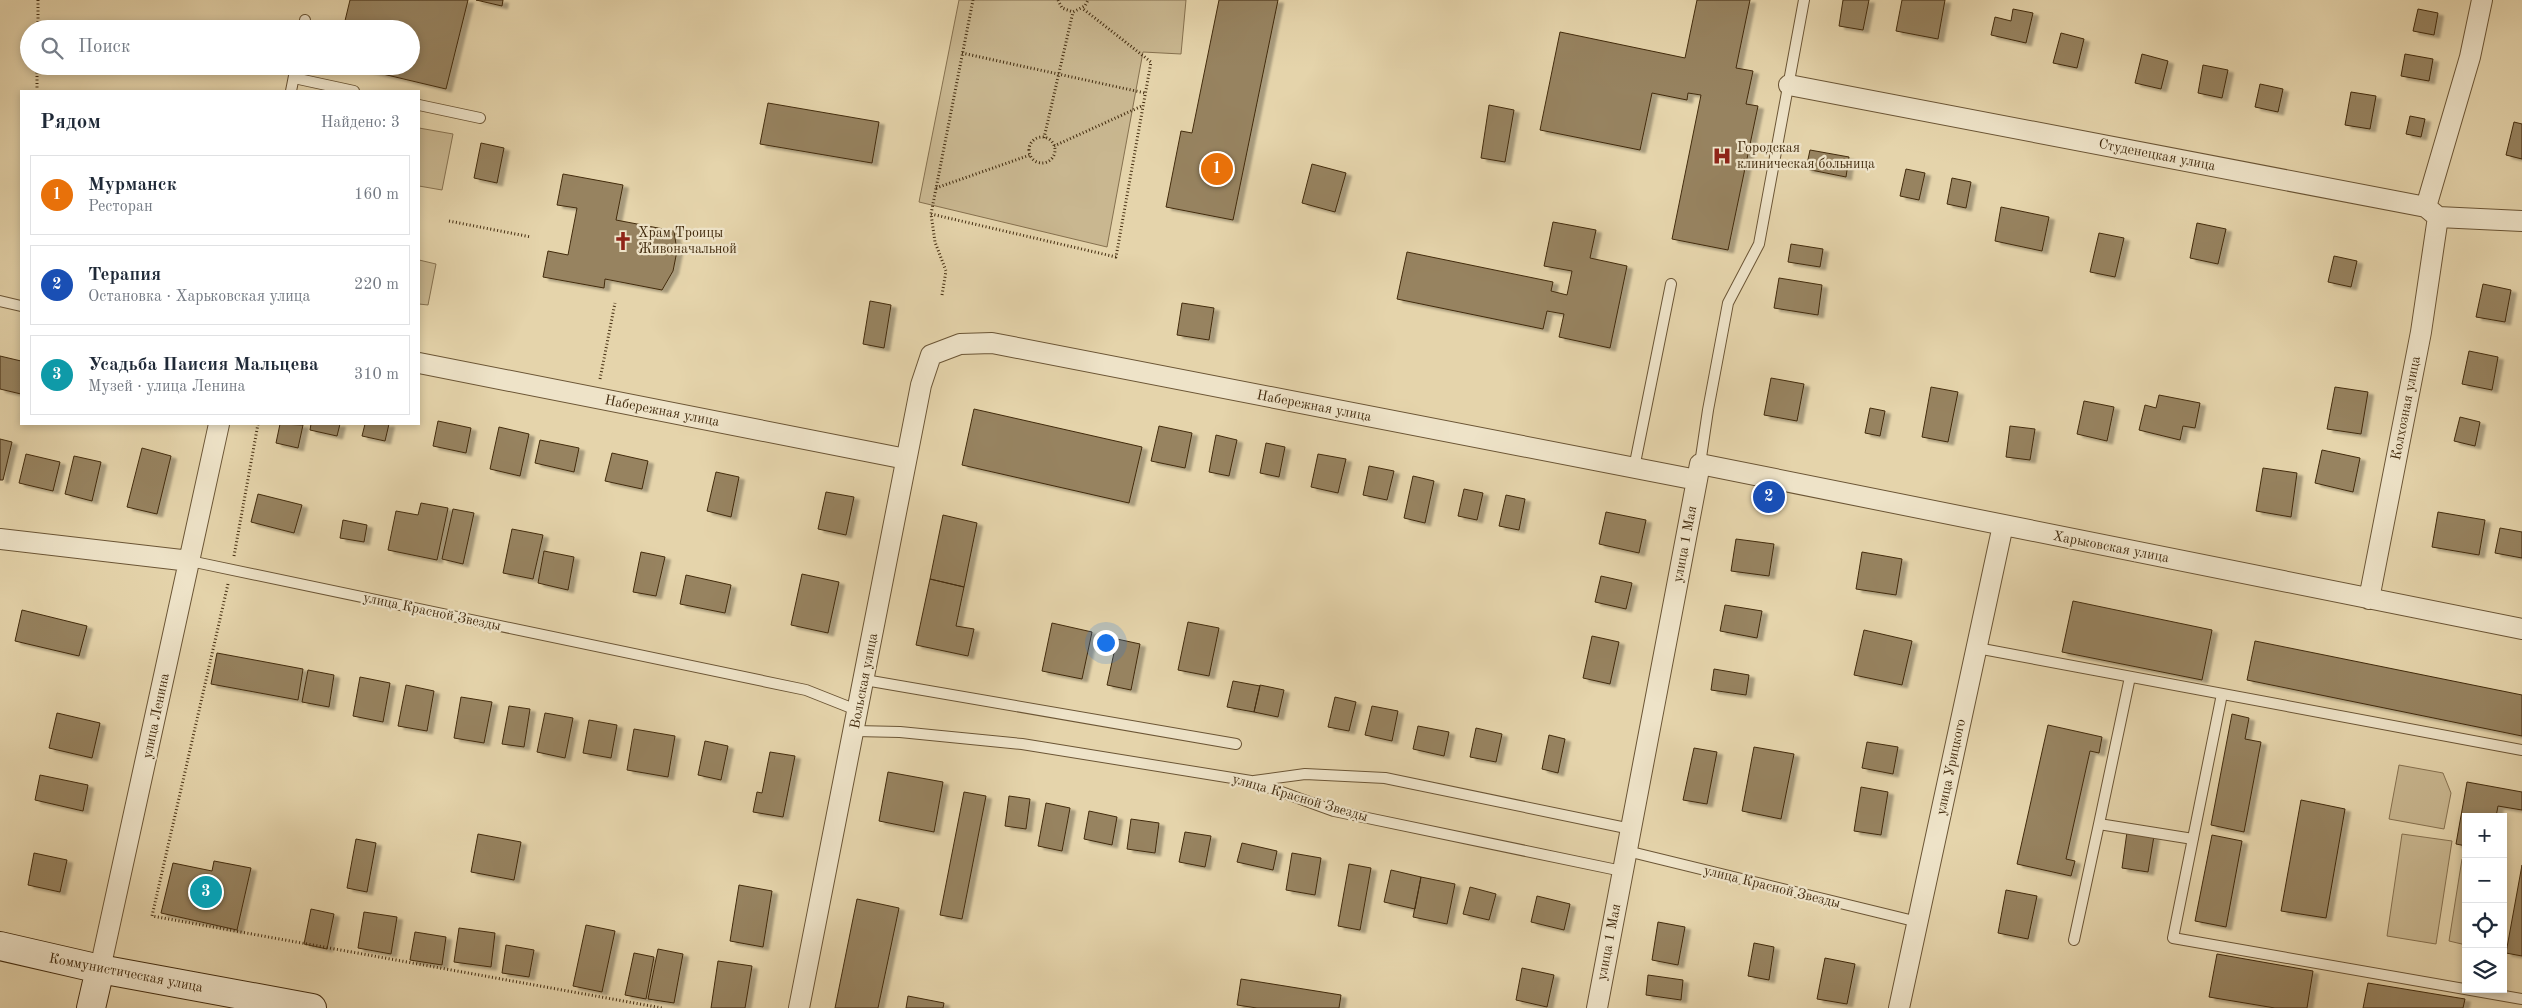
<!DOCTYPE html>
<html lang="ru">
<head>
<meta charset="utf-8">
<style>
  body { margin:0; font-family:"Old Standard TT",serif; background:#f6f6f7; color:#1f2937 }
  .controls { position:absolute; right:15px; bottom:15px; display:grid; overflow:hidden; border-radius:0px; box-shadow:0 2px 8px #0003 }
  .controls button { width:45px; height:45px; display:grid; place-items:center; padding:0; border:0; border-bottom:1px solid #e0e1e3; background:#fff; color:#1f2937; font:25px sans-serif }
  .you { position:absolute; left:1105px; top:642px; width:18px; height:18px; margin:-12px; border:4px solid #fff; border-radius:50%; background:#1a73e8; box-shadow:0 0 0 8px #1a73e833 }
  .badge { display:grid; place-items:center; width:32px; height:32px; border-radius:50%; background:#0f766e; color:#fff; font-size:16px; font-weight:700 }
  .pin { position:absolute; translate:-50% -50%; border:2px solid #fff; box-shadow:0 1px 5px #0006 }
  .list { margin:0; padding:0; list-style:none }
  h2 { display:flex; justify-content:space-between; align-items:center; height:65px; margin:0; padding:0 20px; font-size:21px }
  h2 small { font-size:16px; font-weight:400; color:#747a83 }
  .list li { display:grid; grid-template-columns:32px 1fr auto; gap:15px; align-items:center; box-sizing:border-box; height:80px; margin:0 10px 10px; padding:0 10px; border:1px solid #e0e1e3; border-radius:0px }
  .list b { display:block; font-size:19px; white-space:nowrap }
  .list p { margin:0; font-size:16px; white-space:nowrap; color:#747a83 }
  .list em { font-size:16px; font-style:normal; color:#747a83 }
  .icon { flex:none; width:28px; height:28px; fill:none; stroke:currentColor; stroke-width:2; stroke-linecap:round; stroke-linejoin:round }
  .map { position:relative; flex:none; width:2522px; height:1008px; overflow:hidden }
  .search { position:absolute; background:#fff; box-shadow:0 2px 8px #0003; left:20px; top:20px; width:400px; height:55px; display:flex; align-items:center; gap:12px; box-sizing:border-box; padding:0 18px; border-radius:28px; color:#747a83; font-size:19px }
  .panel { position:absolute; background:#fff; box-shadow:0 2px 8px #0003; left:20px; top:90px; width:400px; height:335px; border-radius:0px }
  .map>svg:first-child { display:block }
</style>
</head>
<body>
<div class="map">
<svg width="2522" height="1008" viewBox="0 0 2522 1008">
  <defs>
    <filter id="shadow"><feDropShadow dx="5.5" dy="3" stdDeviation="1" flood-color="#0004"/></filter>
  </defs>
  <rect width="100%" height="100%" fill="#e5d4ab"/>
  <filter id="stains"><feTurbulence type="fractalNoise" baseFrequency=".004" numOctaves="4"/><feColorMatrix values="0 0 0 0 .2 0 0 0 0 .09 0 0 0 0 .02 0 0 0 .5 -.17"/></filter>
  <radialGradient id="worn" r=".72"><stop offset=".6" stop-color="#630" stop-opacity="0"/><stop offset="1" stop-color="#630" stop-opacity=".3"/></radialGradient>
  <path fill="#c9b790" stroke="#86714f" d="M959,0H1186L1181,54L1143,52L1107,247L919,202Z
    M419,128L453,134L442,190L419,186Z
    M419,260L436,264L428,305L419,304Z
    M2399,765L2443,773L2451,793L2444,829L2389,819Z
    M2402,834L2452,841L2436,944L2387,936Z
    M2462,859H2466V945L2449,941Z"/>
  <path fill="#978360" stroke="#422b0e" filter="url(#shadow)" d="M350,0H468L446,89L349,66H411V29H343Z
    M476,0H503L502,6Z
    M1219,0H1278L1233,220L1166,207L1181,131L1192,133Z
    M1697,0H1750L1736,68L1753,71L1746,104L1758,106L1728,250L1672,239L1701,95L1688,93L1687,100L1652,93L1640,150L1540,130L1560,32L1685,58Z
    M1843,0H1869L1863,30L1839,26Z
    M1902,0H1945L1938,39L1896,31Z
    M2013,9L2033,13L2026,43L1991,35L1995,17L2011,21Z
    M2418,9L2438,13L2434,35L2413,31Z
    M2061,33L2084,39L2077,68L2053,63Z
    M2142,54L2168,61L2161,89L2135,83Z
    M2405,54L2433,59L2429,81L2401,76Z
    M2203,65L2228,70L2222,98L2198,93Z
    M2260,84L2283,89L2278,112L2255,107Z
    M2351,92L2376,96L2370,129L2345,125Z
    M768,103L879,122L872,163L760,144Z
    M1489,105L1514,110L1505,162L1481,158Z
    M2410,116L2425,119L2421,137L2406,134Z
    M2514,122L2522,124V159L2506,155Z
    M481,143L504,148L497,183L474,178Z
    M1810,150L1849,157L1846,177L1806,169Z
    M1312,164L1346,173L1335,212L1302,203Z
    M1906,169L1925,173L1919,200L1900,196Z
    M563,174L623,185L616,220L674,231L677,251L673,271L662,290L605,279L604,288L543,277L548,251L568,255L577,208L557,205Z
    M1952,178L1971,182L1966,208L1947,204Z
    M2001,207L2049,217L2042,251L1995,241Z
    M1553,222L1596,230L1590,258L1627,266L1610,348L1559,337L1564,314L1547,311L1543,329L1397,299L1407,252L1553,282L1551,291L1567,295L1572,271L1544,266Z
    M2197,223L2226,229L2218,264L2190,258Z
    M2099,233L2124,238L2115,277L2090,272Z
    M1791,244L1823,249L1820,267L1788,262Z
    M2334,256L2357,261L2351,287L2328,282Z
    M1779,278L1822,285L1818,315L1774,308Z
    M2483,284L2511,290L2505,322L2476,317Z
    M870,301L891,305L884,348L863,344Z
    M1182,303L1214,308L1209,340L1177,335Z
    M2469,351L2498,357L2492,390L2462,384Z
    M0,356L21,361V394L0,389Z
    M1771,378L1804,384L1797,421L1764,415Z
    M1931,387L1958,392L1948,442L1922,437Z
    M2335,387L2368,392L2361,434L2327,429Z
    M2159,395L2200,403L2195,428L2183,426L2180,440L2139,430L2145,405L2156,408Z
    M2084,401L2114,407L2107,441L2077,434Z
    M1870,408L1885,411L1880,436L1865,433Z
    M974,409L1142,447L1129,503L962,465Z
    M2460,417L2480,422L2475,446L2454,441Z
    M438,421L471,428L466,453L433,446Z
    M280,424L303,425L298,448L276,443Z
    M311,424H340L337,436L310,430Z
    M365,424H389L385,441L362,436Z
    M1159,426L1192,433L1185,468L1151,461Z
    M2010,426L2035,429L2030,460L2006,457Z
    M499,427L529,434L520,476L490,469Z
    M1216,435L1237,440L1229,476L1209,472Z
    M0,439L12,442L3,480H0Z
    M540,440L579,448L574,472L535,463Z
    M1266,443L1285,447L1279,477L1260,473Z
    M142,448L171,456L157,514L127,507Z
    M2322,450L2360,458L2353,492L2315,483Z
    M612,453L648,461L642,489L605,481Z
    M26,454L60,462L53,491L19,483Z
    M1318,454L1346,459L1338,493L1311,487Z
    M74,456L101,462L92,501L65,494Z
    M1369,466L1394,471L1387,500L1363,495Z
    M2263,468L2297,473L2291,517L2256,511Z
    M716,472L739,477L731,517L707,511Z
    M1413,476L1434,481L1425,523L1404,518Z
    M1464,489L1483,493L1477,520L1458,516Z
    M826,492L854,497L846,535L818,529Z
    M258,494L302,505L294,533L251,522Z
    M1506,495L1525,499L1519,530L1499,526Z
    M421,503L448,508L437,560L388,550L396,511L418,515Z
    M453,509L474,513L463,564L442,559Z
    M1606,512L1646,520L1639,553L1599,544Z
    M2438,512L2485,520L2479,555L2432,547Z
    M943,515L977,523L964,587L930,579Z
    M343,520L367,525L364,542L340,538Z
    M2500,528L2522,532V558L2495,553Z
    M512,529L543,535L533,579L503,573Z
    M1736,539L1774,544L1769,576L1731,571Z
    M544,551L574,557L568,590L538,583Z
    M641,552L665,557L656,596L633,592Z
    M1862,552L1902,559L1896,595L1856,589Z
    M802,574L839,582L828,633L791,625Z
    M686,575L731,585L725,613L680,604Z
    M1601,576L1632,583L1626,609L1595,602Z
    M930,579L964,587L956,626L974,629L968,656L916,645Z
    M2073,601L2212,630L2202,680L2062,652Z
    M1725,605L1762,611L1757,638L1720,631Z
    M22,610L87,626L79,656L15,641Z
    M1188,622L1219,628L1209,676L1178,670Z
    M1052,623L1092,632L1082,679L1042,671Z
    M1864,630L1912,641L1902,685L1854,675Z
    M1592,636L1619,642L1610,684L1583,678Z
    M1117,639L1140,644L1131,690L1107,685Z
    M2255,641L2522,695V736L2247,680Z
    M217,653L303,669L298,700L211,684Z
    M1714,669L1749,675L1746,695L1711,690Z
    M308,670L334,675L329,707L302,702Z
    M360,677L390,683L383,722L353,716Z
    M1233,681L1260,686L1254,712L1227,707Z
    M406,685L434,691L427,731L398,726Z
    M1260,685L1284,690L1278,717L1254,712Z
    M461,697L492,702L484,743L454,738Z
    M1335,697L1356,702L1349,731L1328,727Z
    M509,706L530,709L524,747L502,744Z
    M1372,706L1398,711L1392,741L1365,735Z
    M57,713L100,723L92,758L49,748Z
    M545,713L573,718L565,758L537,752Z
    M2232,714L2249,718L2245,739L2261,742L2244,832L2211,825Z
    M589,720L617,725L611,758L583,753Z
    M2048,725L2102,737L2099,753L2090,751L2066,859L2075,861L2071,876L2017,864Z
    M1418,726L1449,732L1444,756L1413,749Z
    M1476,728L1502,734L1496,762L1470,757Z
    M634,729L675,736L668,777L627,770Z
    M1549,735L1565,739L1558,773L1542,769Z
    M705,741L728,746L721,780L698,775Z
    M1867,742L1898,747L1893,774L1862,768Z
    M1754,747L1794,754L1781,819L1742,811Z
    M1694,748L1717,752L1707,804L1683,800Z
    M770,752L795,756L783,817L753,812L757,792L762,793Z
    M888,772L943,782L934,832L879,821Z
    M40,775L88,785L83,811L35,800Z
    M2467,782L2522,792V810L2498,806L2496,817H2466V846L2456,844Z
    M1861,787L1888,792L1881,835L1854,831Z
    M964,792L986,796L962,919L940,915Z
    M1009,796L1030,799L1026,829L1005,826Z
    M2301,800L2345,809L2326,918L2281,911Z
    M1046,803L1070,808L1062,851L1038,846Z
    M1089,811L1117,817L1112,845L1084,839Z
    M1131,819L1159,823L1155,853L1127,849Z
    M1185,832L1211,836L1205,867L1179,862Z
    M2127,832L2154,836L2148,872L2122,868Z
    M478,834L521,842L514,880L471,872Z
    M2212,835L2242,841L2226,927L2195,921Z
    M356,839L376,843L367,892L347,888Z
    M1242,843L1277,851L1273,870L1237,862Z
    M34,853L67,860L60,892L28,885Z
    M1292,853L1321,858L1315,895L1286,890Z
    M214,861L251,868L237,930L161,913L173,863L212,871Z
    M1349,864L1371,868L1360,930L1338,926Z
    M2522,865V956L2506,953Z
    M1391,870L1421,877L1415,909L1384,902Z
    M1421,877L1455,884L1447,924L1413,917Z
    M739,885L772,891L763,947L730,941Z
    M1470,887L1496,894L1489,920L1463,914Z
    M2006,890L2037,896L2028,939L1998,933Z
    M1537,896L1570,904L1564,930L1531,922Z
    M857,899L899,908L878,1008H835Z
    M311,909L334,914L327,949L304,944Z
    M364,912L397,917L391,954L358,948Z
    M1658,922L1685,927L1678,965L1652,960Z
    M586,925L615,931L602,992L573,986Z
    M459,928L495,933L491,967L454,962Z
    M415,932L446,937L442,965L410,960Z
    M1754,943L1774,947L1769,980L1748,976Z
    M506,945L534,950L529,977L502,973Z
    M658,949L683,954L674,1003L648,999Z
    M634,953L654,957L646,999L625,995Z
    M2217,954L2313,971L2307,1008H2275L2209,997Z
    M1825,958L1855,964L1847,1004L1817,999Z
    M718,961L752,966L745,1008H711Z
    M1522,968L1554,975L1547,1007L1516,1000Z
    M1648,975L1683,980L1681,1000L1646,995Z
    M1241,979L1341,995L1339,1008H1257L1237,1005Z
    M2368,983L2465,999L2463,1008H2363Z
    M908,996L944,1003L943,1008H906Z"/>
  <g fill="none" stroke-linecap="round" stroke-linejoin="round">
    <g stroke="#6b5535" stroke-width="12">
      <path id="lane" d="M304,29L305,20
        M294,78L354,91
        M291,91L296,66
        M419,105L480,118
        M0,301L21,306
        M1700,464L1708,410L1728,303L1759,244L1804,0
        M1634,468L1671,284
        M190,561L806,690L859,711
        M1977,648L2522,750
        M865,680L1236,744
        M2222,694L2173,938L2522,999
        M855,731L900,732L1022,744L1251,781L1334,811L1622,871
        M1254,781L1305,774L1385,778L1631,829
        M2099,824L2130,677
        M1627,851L1918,922
        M2074,940L2099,824L2193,839"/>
    </g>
    <g stroke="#6b5535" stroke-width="22">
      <path id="street" d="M1789,85L2426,207L2438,217L2522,221
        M2426,207L2470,57L2482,0
        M419,363L906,459
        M0,539L190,561
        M2369,599L2421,332L2438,217
        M100,969L219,424
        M799,1008L921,385L931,355L960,344L992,343L1697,480
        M1597,1008L1700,464L2522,629
        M1899,1008L2003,525"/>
    </g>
    <g stroke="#422b0e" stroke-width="30">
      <path id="secondary" d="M0,946L100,969L312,1008
        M91,1008L100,969"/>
    </g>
    <path stroke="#422b0e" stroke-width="3" stroke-dasharray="1 2.5" stroke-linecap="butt" d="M1058,0L1062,8L1073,12L1085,6L1088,0
      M38,29V0
      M962,53L1145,93
      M37,91V66
      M1029 150a13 13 0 1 1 26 0a13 13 0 1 1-26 0Z
      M1044,138L1073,12
      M1054,146L1142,106
      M936,188L1030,155
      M931,214L1116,257L1151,62L1082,8
      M449,221L531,237
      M942,295L946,271L935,242L931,214L973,0
      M600,379L615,303
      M234,556L258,424
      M228,584L152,916L662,1008"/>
    <use href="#lane" stroke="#eee3c8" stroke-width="10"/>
    <use href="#street" stroke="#eee3c8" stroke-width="20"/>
    <use href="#secondary" stroke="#eee3c8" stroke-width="28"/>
  </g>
  <defs>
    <g id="hospital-bare" transform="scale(1.5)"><path d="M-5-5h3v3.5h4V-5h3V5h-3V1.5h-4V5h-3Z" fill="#8f2418" stroke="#eee3c8" stroke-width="2.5" paint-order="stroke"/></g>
    <g id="church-bare" transform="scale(1.5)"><path d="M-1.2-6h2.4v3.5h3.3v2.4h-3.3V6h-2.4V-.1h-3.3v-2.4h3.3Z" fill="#8f2418" stroke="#eee3c8" stroke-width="2.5" paint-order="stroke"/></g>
  </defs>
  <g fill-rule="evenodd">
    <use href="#hospital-bare" x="1722" y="156"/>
    <use href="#church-bare" x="623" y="241"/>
  </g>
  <g text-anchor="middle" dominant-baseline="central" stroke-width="4.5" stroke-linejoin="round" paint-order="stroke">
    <g font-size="14" fill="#422b0e" stroke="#eee3c8" text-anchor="start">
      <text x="1737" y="148">Городская<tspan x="1737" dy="16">клиническая больница</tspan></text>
      <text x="638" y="233">Храм Троицы<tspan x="638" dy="16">Живоначальной</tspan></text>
    </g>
    <g font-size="14" fill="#422b0e" stroke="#eee3c8">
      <text transform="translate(2157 155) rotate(11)">Студенецкая улица</text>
      <text transform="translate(1314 406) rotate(11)">Набережная улица</text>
      <text transform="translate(2406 408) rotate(-79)">Колхозная улица</text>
      <text transform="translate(662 411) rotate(11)">Набережная улица</text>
      <text transform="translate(1685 544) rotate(-79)">улица 1 Мая</text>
      <text transform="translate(2111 547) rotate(11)">Харьковская улица</text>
      <text transform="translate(432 612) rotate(12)">улица Красной Звезды</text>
      <text transform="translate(864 681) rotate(-79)">Вольская улица</text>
      <text transform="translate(156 716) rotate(-78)">улица Ленина</text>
      <text transform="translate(1951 767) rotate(-78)">улица Урицкого</text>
      <text transform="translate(1300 798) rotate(16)">улица Красной Звезды</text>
      <text transform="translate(1772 887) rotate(14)">улица Красной Звезды</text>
      <text transform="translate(1609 942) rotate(-79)">улица 1 Мая</text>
      <text transform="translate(126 973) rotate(11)">Коммунистическая улица</text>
    </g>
  </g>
  <rect width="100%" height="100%" filter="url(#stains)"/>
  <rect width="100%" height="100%" fill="url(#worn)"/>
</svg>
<div class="controls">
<button>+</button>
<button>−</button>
<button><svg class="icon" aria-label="locate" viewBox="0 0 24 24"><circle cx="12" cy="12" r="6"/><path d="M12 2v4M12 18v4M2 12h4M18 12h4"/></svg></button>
<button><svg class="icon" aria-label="layers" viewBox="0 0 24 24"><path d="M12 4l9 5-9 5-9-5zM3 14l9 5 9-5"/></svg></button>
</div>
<div class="you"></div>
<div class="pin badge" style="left:1217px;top:169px;background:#e8710a">1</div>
<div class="pin badge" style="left:1769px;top:497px;background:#1a4fb4">2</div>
<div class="pin badge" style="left:206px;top:892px;background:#0f9aa8">3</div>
<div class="search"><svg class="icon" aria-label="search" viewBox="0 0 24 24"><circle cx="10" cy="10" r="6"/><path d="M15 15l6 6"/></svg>Поиск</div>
<section class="panel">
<h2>Рядом<small>Найдено: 3</small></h2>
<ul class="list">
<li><span class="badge" style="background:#e8710a">1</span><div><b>Мурманск</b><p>Ресторан</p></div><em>160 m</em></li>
<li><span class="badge" style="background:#1a4fb4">2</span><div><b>Терапия</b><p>Остановка · Харьковская улица</p></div><em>220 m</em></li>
<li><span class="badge" style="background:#0f9aa8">3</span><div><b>Усадьба Паисия Мальцева</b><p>Музей · улица Ленина</p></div><em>310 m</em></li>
</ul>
</section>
</div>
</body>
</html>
